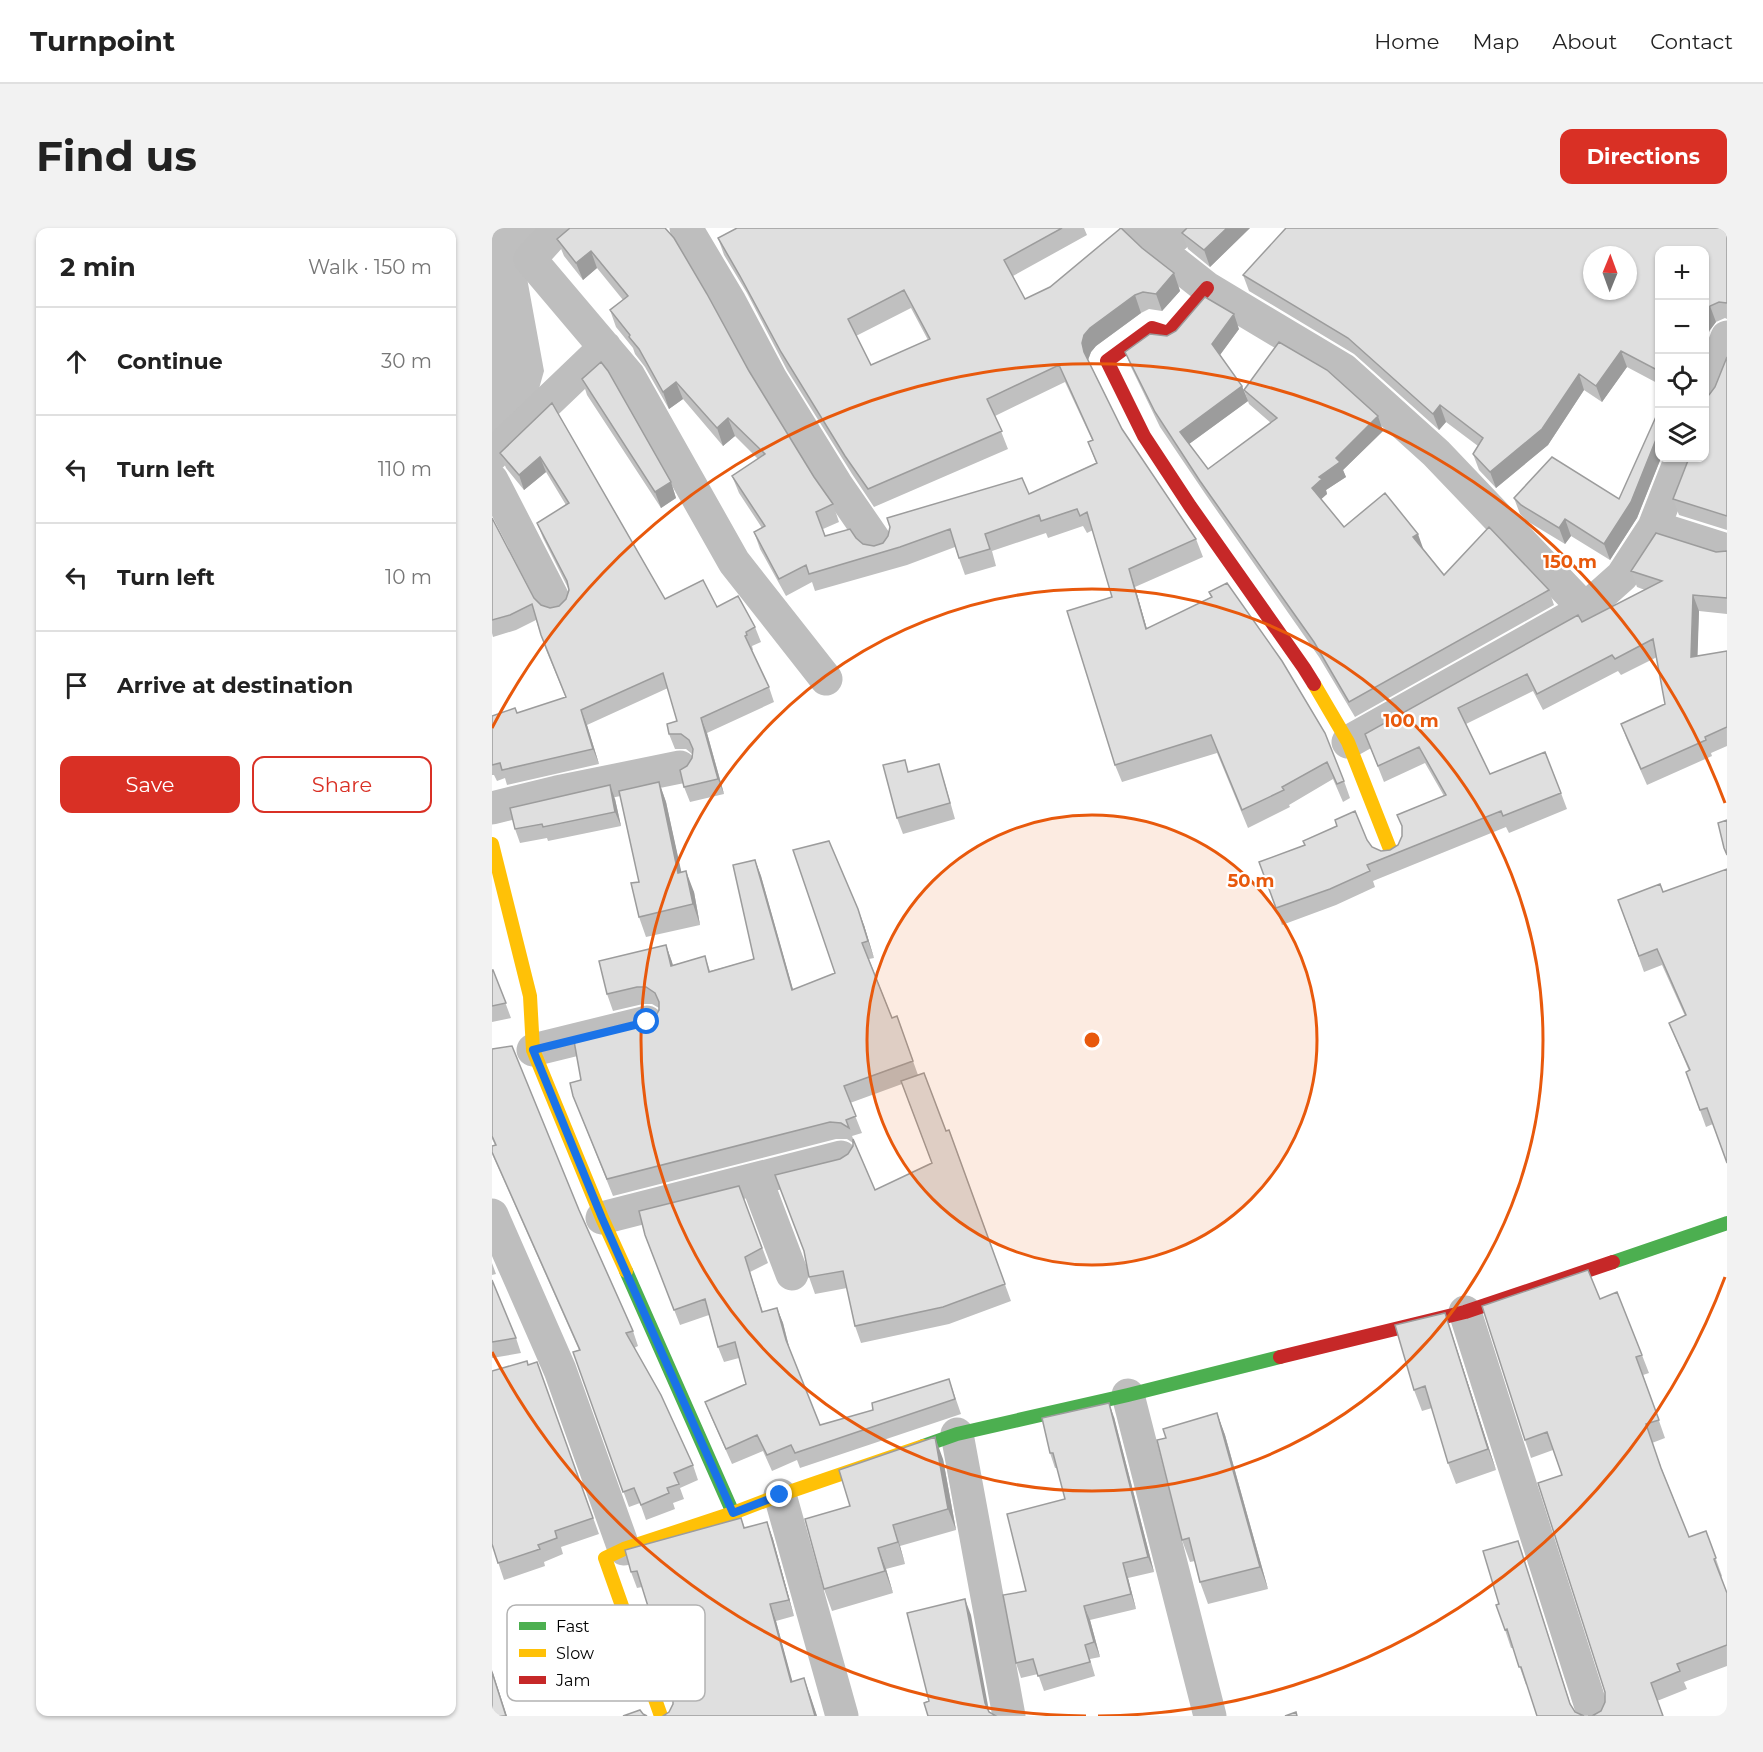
<!DOCTYPE html>
<html lang="en">
<head>
<meta charset="utf-8">
<style>
  body { margin:0; font-family:Montserrat,sans-serif; background:#f2f2f2; color:#222 }
  .controls { position:absolute; right:18px; top:18px; display:grid; overflow:hidden; border-radius:12px; box-shadow:0 2px 4px #0004 }
  .controls button { width:54px; height:54px; display:grid; place-items:center; padding:0; border:0; border-bottom:2px solid #e0e0e0; background:#fff; color:#222; font:30px sans-serif }
  .compass { position:absolute; left:1091px; top:18px; width:54px; height:54px; border-radius:50%; background:#fff; box-shadow:0 2px 4px #0004; rotate:1deg }
  .stop { position:absolute; width:18px; height:18px; margin:-14px; border:4px solid #1a73e8; border-radius:50%; background:#fff }
  .stop.end { background:#1a73e8; border-color:#fff; box-shadow:0 2px 6px #0008 }
  .list { margin:0; padding:0; list-style:none }
  h2 { display:flex; justify-content:space-between; align-items:center; height:78px; margin:0; padding:0 24px; font-size:26px }
  h2 small { font-size:20px; font-weight:400; color:#767676 }
  .list li { display:grid; grid-template-columns:39px 1fr auto; gap:18px; align-items:center; box-sizing:border-box; height:108px; padding:0 24px; border-top:2px solid #e0e0e0 }
  .list b { display:block; font-size:22px; white-space:nowrap }
  .list em { font-size:20px; font-style:normal; color:#767676 }
  .actions { display:flex; gap:12px; padding:18px 24px }
  .actions a { flex:1; padding:14px 0; border:2px solid #d93025; border-radius:12px; text-align:center; font-size:21px; color:#d93025 }
  .actions .main { background:#d93025; color:#fff }
  .icon { flex:none; width:33px; height:33px; fill:none; stroke:currentColor; stroke-width:2; stroke-linecap:round; stroke-linejoin:round }
  .map { position:relative; flex:none; width:1235px; height:1488px; overflow:hidden; border-radius:12px }
  header { display:flex; align-items:center; gap:36px; box-sizing:border-box; height:84px; padding:0 30px; background:#fff; border-bottom:2px solid #e0e0e0 }
  header strong { font-size:28px }
  nav { display:flex; gap:33px; margin-inline-start:auto; font-size:21px }
  .intro { display:flex; align-items:center; justify-content:space-between; box-sizing:border-box; height:144px; padding:0 36px }
  h1 { margin:0; font-size:42px }
  .button { padding:15px 27px; border-radius:12px; background:#d93025; color:#fff; font-size:21px; font-weight:700 }
  main { display:flex; gap:36px; padding:0 36px }
  aside { flex:1; background:#fff; border-radius:12px; box-shadow:0 2px 4px #0004 }
  .map>svg:first-child { display:block }
</style>
</head>
<body>
<header>
<strong>Turnpoint</strong>
<nav><a>Home</a><a>Map</a><a>About</a><a>Contact</a></nav>
</header>
<div class="intro"><h1>Find us</h1><a class="button">Directions</a></div>
<main>
<aside>
<h2>2 min<small>Walk · 150 m</small></h2>
<ul class="list">
<li><svg class="icon" aria-label="ahead" viewBox="0 0 24 24"><path d="M12 20V5M6 11l6-6 6 6"/></svg><div><b>Continue</b></div><em>30 m</em></li>
<li><svg class="icon" aria-label="left" viewBox="0 0 24 24"><path d="M17 20v-9H6M10 6l-5 5 5 5"/></svg><div><b>Turn left</b></div><em>110 m</em></li>
<li><svg class="icon" aria-label="left" viewBox="0 0 24 24"><path d="M17 20v-9H6M10 6l-5 5 5 5"/></svg><div><b>Turn left</b></div><em>10 m</em></li>
<li><svg class="icon" aria-label="arrive" viewBox="0 0 24 24"><path d="M6 21V4h12l-3 4 3 4H6"/></svg><div><b>Arrive at destination</b></div></li>
</ul>
<div class="actions"><a class="main">Save</a><a>Share</a></div>
</aside>
<div class="map">
<svg width="1235" height="1488" viewBox="0 0 1235 1488">
  <rect width="100%" height="100%" fill="#fff"/>
  <path fill="#bfbfbf" d="M0,0H48L31,28L52,143L43,175L0,210Z"/>
  <g fill="none" stroke-linecap="round" stroke-linejoin="round">
    <path stroke="#bebebe" stroke-width="33" d="M66,0L38,31L137,148L242,334L334,451
      M194,0L238,74L279,151L344,256L386,317
      M644,0L668,23L715,60L852,142L944,225L1093,381
      M668,23L691,0
      M1212,168L1235,109
      M0,227L113,119
      M0,252L64,376
      M1162,299L1235,322
      M856,514L1093,381L1130,348L1162,299L1189,230
      M0,580L65,564L188,539
      M41,822L155,794
      M264,951L300,1046
      M0,987L68,1142L132,1321
      M110,990L349,929
      M973,1084L1102,1488
      M636,1167L718,1488
      M465,1206L517,1488
      M288,1267L350,1488"/>
    <path stroke="#4caf50" stroke-width="14" d="M1121,1034L1235,995
      M134,1043L241,1285
      M431,1218L465,1206L636,1167L788,1129"/>
    <path stroke="#ffc107" stroke-width="14" d="M822,456L856,514L898,621
      M0,616L38,768L41,822L110,990L134,1043
      M169,1488L113,1330L132,1321L241,1285L288,1267L431,1218"/>
    <path stroke="#c62828" stroke-width="14" d="M715,60L676,105L660,100L615,133L652,208L698,278L812,440L822,456
      M788,1129L973,1084L1121,1034"/>
  </g>
  <path fill="#c0c0c0" fill-rule="evenodd" d="M78,0L257,143L322,249L341,276L347,294L331,301L333,308L364,310L371,316L382,318L537,266L604,235L596,214L600,212L573,154L503,188L516,221L382,279L360,246L295,142L255,65L232,27L226,10L245,0H592L595,7L521,48L533,71L650,20L682,45L688,63L670,83L657,81L649,85L604,118L599,124L596,132L630,201L704,311L711,329L643,359L655,401L719,369L717,364L852,553L858,570L851,574L841,551L797,577L798,579L756,600L725,525L630,554L623,537L620,369L601,302L595,305L591,298L556,310L554,305L500,323L504,338L473,347L463,319L415,337L323,363L320,354L294,368L268,321L262,304L270,300L247,265L240,248L266,231L243,208L231,218L191,171L177,181L153,139L143,126L141,120L124,99L118,82L131,72L105,40L91,52L72,28L65,11ZM419,80L436,112L379,137L364,108Z
    M758,0L718,39L696,21L690,5Z
    M1235,0V91L1233,90L1224,94L1218,102L1167,22V156L1135,139L1110,174L1092,162L1056,217L1004,260L987,242L981,226L986,218L954,194L947,202L862,126L757,63L751,47Z
    M747,101L728,127L750,158L756,173L697,216L716,241L779,195L757,176L752,162L886,188L891,203L851,242L854,249L834,262L835,266L829,271L852,299L931,320L952,347L1057,362L1062,377L863,489L827,429L714,267L668,199L639,139L633,124L675,108Z
    M1235,129V302L1187,287L1181,271L1212,230L1217,167L1223,159Z
    M90,151L179,254L184,270L169,280L95,167Z
    M60,175L173,371L225,379L263,399L269,414L260,418L261,422H259L277,459L282,474L215,505L232,566L198,574L192,559L195,538L200,530V526L194,521H183L177,506L185,493L176,460L95,497L107,536L15,557L13,550L5,553L2,547H0V488L25,485L74,470L54,422L44,392L24,402L1,409L0,405V290L42,370L49,377L58,380L67,378L74,371L77,362L51,310L45,295L74,277L54,244L32,262L14,240L8,225Z
    M1167,230H1169L1145,290L1118,332L1079,308L1073,316L1035,293L1028,286L1022,270L1127,271Z
    M1235,323V386L1207,383L1205,428L1235,423V518L1219,525L1220,528L1155,557L1135,512L1129,496L1173,476L1165,429L1129,447L1126,443L1051,482L1041,463L974,496L998,546L1069,565L1075,581L1017,605L1014,599L881,653L883,659L844,677L790,697L767,634L813,617L845,598L843,592L875,612L880,619L889,623L898,622L906,617L952,568L933,535L892,554L873,506L1153,362L1145,359L1139,343L1224,324Z
    M452,552L463,591L411,606L405,590Z
    M167,554L174,574L189,644L202,664L208,697L154,709L147,689V654Z
    M123,571L129,598L56,613L55,610L28,615L23,601Z
    M263,632L269,648L301,762L343,745L372,697L382,730L377,731L400,790L421,833L426,847L454,903L457,902L519,1073L457,1096L369,1115L363,1098L355,1060L323,1066L317,1049L348,931L356,926L361,918V915L355,911H344L121,968L81,868L89,852L154,795L162,791L167,780L160,776H151L121,783L115,766L174,717L181,737L213,728L218,743L262,731ZM410,856L440,935L383,962L360,908L370,905L358,875Z
    M1171,664L1221,896L1214,899L1194,844L1197,843L1177,795L1193,788L1170,737L1152,744L1126,672Z
    M0,742H1L19,790L0,794Z
    M0,821L87,982L141,1103L146,1118L142,1120L201,1237L206,1252L188,1260L192,1271L181,1275L183,1281L154,1292L148,1275L137,1279L81,1124L87,1122L0,926V918L3,917L0,911Z
    M247,958L276,1035L258,1044L271,1084L285,1080L291,1095L298,1122L328,1197L381,1182L457,1151L469,1186L308,1240L305,1232L280,1243L271,1223L240,1236L219,1189L213,1174L254,1156L247,1130L232,1134L226,1119L217,1087L188,1097L153,1007Z
    M0,1035L4,1046L0,1047Z
    M0,1052L24,1110L29,1125L0,1130Z
    M1108,1071L1150,1127L1157,1145L1151,1147L1173,1210L1160,1215L1171,1244L1197,1309L1214,1303L1230,1348L1229,1349L1235,1365V1438L1192,1454L1195,1461L1165,1473L1100,1488L1109,1483L1113,1474V1464L1070,1247L1061,1222L1039,1230L1033,1212Z
    M960,1106L1004,1242L964,1256L956,1235L940,1180L930,1183L922,1162Z
    M45,1134L107,1306L69,1319L71,1326L52,1334L53,1338L12,1352L0,1316L36,1137Z
    M725,1185L733,1207L776,1361L716,1376L708,1354L703,1333L698,1334L690,1312L674,1210Z
    M622,1189L662,1344L636,1350L644,1381L598,1392L608,1429L598,1431L603,1448L552,1463L546,1446L529,1450L524,1435L534,1363L573,1271L565,1240H563L558,1225Z
    M451,1231L464,1302L408,1318L413,1336L394,1341L401,1365L340,1383L332,1361L358,1278Z
    M249,1290L253,1300L275,1294L281,1311L302,1388L284,1393L300,1454L318,1467L325,1488H171L177,1484L181,1476L183,1467L171,1420H170L164,1404L150,1359L145,1360L139,1344Z
    M1026,1313L1079,1478L1083,1484L1045,1488L1035,1457H1034L1021,1420H1019L1013,1402L1007,1376Z"/>
  <path fill="#9c9c9c" d="M735,0H758L718,39L712,22Z
    M99,23L105,40L91,52L84,35Z
    M682,45L688,63L670,83L664,66Z
    M643,67L649,85L604,118L599,124L596,132L592,124L590,115L592,107L598,100Z
    M1218,78L1224,94L1218,102L1212,115V85Z
    M742,86L747,101L725,131L720,116Z
    M1129,123L1135,139L1110,174L1104,158Z
    M1087,146L1092,162L1056,217L1004,260L998,244Z
    M184,154L191,171L177,181L171,164Z
    M750,158L756,173L693,219L688,204Z
    M948,177L954,194L947,202L941,186Z
    M886,188L891,203L851,242L854,249L834,262L835,266L825,275L820,260L827,249L844,230Z
    M236,190L243,208L231,218L225,200Z
    M1167,204V230H1169L1145,290L1118,332L1112,316Z
    M48,229L54,244L32,262L27,247Z
    M179,254L184,270L169,280L163,264Z
    M1073,291L1079,308L1073,316L1067,300Z
    M926,306L931,320L927,324L921,309Z
    M637,341L643,359L660,419L654,401Z
    M1201,367L1207,383L1205,445L1199,429Z
    M89,482L95,497L107,536L101,521Z
    M209,490L215,505L232,566L226,551Z
    M167,554L174,574L194,665L186,645Z
    M118,557L123,571L129,598L123,584Z
    M263,632L269,648L306,779L300,762Z
    M194,643L202,664L208,697L201,676Z
    M366,681L372,697L382,730L376,713Z
    M174,717L180,734L185,754L179,738Z
    M285,1080L291,1095L299,1127L294,1112Z
    M953,1085L960,1106L1004,1242L996,1221Z
    M617,1175L622,1189L662,1344L656,1329Z
    M725,1185L733,1207L776,1361L768,1339Z
    M443,1209L451,1231L464,1302L456,1281Z
    M275,1294L281,1311L302,1388L297,1372Z
    M401,1297L408,1318L413,1336L406,1314Z
    M1026,1313L1032,1331L1082,1488L1078,1476Z
    M386,1320L394,1341L401,1365L393,1343Z
    M631,1335L636,1350L644,1381L639,1366Z
    M473,1371L479,1387L498,1488L493,1475Z
    M278,1376L284,1393L305,1470L299,1454Z
    M592,1378L598,1392L608,1429L602,1414Z
    M0,1442L15,1488H14L0,1444Z
    M312,1450L318,1467L325,1488H323Z"/>
  <path fill="#dfdfdf" stroke="#9c9c9c" stroke-width="1.5" fill-rule="evenodd" d="M78,0H173L182,10L215,66L257,143L322,249L341,276L324,284L333,308L358,301L364,310L371,316L382,318L391,315L396,308L398,299L395,290L530,250L537,266L605,235L596,214L601,212L567,137L495,171L510,203L376,261L353,228L289,124L248,48L226,10L245,0H570L512,32L533,71L558,59L629,0L650,20L682,45L664,66L651,64L643,67L598,100L592,107L590,115L592,124L630,201L704,311L637,341L654,401L720,369L717,364L735,355L790,433L833,505L852,553L845,556L835,534L790,559L792,562L750,582L719,507L623,537L575,383L620,369L595,284L588,288L585,281L549,293L547,287L493,306L498,321L467,330L458,301L408,319L317,346L314,337L287,351L262,304L273,298L240,248L273,226L236,190L225,200L184,154L171,164L147,121L137,109L138,107L118,82L136,68L99,23L84,35L65,11ZM412,62L438,111L379,137L356,91Z
    M695,0H735L712,22L690,5Z
    M794,0H1235V75L1227,74L1218,78L1212,85V22H1167V143L1129,123L1104,158L1087,146L1050,201L998,244L981,226L991,210L948,177L941,186L856,110L751,47ZM1100,27H1136V63H1100Z
    M713,69L742,86L720,116L750,158L688,204L716,241L785,190L752,162L787,114L835,142L886,188L844,230L848,234L827,249L830,251L820,260L852,299L893,265L926,306L921,309L952,347L997,299L1057,362L857,474L822,414L708,253L663,184L633,124L658,106L675,108L684,103Z
    M1235,129V288L1181,271L1197,230H1212V169L1217,167L1223,159Z
    M109,134L116,143L179,254L163,264L90,151Z
    M60,175L173,371L211,352L225,379L246,368L263,399L254,404L255,407L253,408L277,459L209,490L226,551L192,559L188,542L195,538L200,530L201,521L197,512L189,506H177L175,496L185,493L171,445L89,482L101,521L10,542L8,535L0,537V488L23,480L25,485L74,469L49,407L40,376L18,387L0,392V290L42,370L49,377L58,380L67,378L74,371L77,362L75,353L45,295L77,275L48,229L27,247L8,225Z
    M1167,182V204L1139,274L1112,316L1073,291L1067,300L1029,277L1022,270L1060,229L1127,271Z
    M1164,305L1224,324L1235,323V370L1201,367L1199,429L1235,423V499L1213,509L1214,512L1149,541L1129,496L1173,476L1161,411L1123,431L1120,427L1045,466L1035,446L966,480L998,546L1053,524L1069,565L1011,588L1009,583L875,637L878,643L838,661L784,680L767,634L813,617L811,613L845,598L843,592L863,583L875,612L880,619L889,623L898,622L906,617L910,608V598L905,587L954,567L927,519L886,538L873,506L1086,387L1090,394L1170,353L1139,343Z
    M413,532L416,544L447,536L458,575L405,590L391,537Z
    M167,554L186,645L194,643L201,676L147,689L139,655L147,654L127,563Z
    M118,557L123,584L51,599L50,596L23,601L18,580Z
    M1235,592V627L1232,620L1226,595Z
    M337,613L366,681L376,713L370,715L400,790L405,788L421,833L352,858L364,888L354,892L357,900L349,895L338,894L115,951L81,868L78,855L89,852L82,813L154,795L162,791L167,782V774L163,765L154,759H145L115,766L107,733L174,717L179,738L213,728L217,744L262,731L241,637L263,632L300,762L343,745L301,622Z
    M1235,641V935L1215,880L1208,882L1194,844L1198,842L1177,795L1194,787L1165,721L1147,728L1126,672L1168,656L1171,664Z
    M0,742H1L14,775L0,778Z
    M20,818L87,982L141,1103L134,1105L169,1167L201,1237L182,1245L187,1256L175,1260L177,1265L149,1277L142,1260L131,1264L81,1124L88,1122L0,924V918L4,917L0,908V821Z
    M432,845L454,903L457,902L513,1056L451,1079L363,1098L351,1043L317,1049L312,1023L283,947L348,931L356,926L361,918V911L383,962L440,935L409,853Z
    M247,958L270,1020L253,1029L270,1084L285,1080L294,1112L328,1197L381,1182L380,1175L457,1151L463,1171L303,1225L299,1217L275,1227L265,1207L234,1221L213,1174L254,1156L243,1114L226,1119L213,1071L182,1082L153,1007L147,983Z
    M1096,1042L1108,1071L1125,1064L1150,1127L1144,1129L1167,1192L1154,1196L1169,1240L1197,1309L1214,1303L1224,1330L1222,1331L1235,1365V1417L1185,1436L1188,1443L1159,1455L1171,1488H1096H1100L1109,1483L1113,1474V1464L1046,1255L1070,1247L1055,1204L1033,1212L990,1078Z
    M0,1052L24,1110L0,1114Z
    M953,1085L996,1221L956,1235L933,1158L922,1162L903,1097Z
    M35,1133L36,1137L45,1134L101,1290L63,1303L65,1310L46,1317L48,1321L6,1335L0,1316V1143Z
    M617,1175L656,1329L631,1335L639,1366L592,1378L602,1414L593,1417L598,1434L546,1448L541,1431L524,1435L511,1367L534,1363L515,1286L573,1271L561,1225H558L550,1190Z
    M725,1185L768,1339L708,1354L697,1310L690,1312L665,1212L674,1210L671,1201Z
    M443,1209L456,1281L401,1297L406,1314L386,1320L393,1343L332,1361L313,1291L358,1278L347,1242Z
    M249,1290L252,1300L275,1294L297,1372L278,1376L299,1454L312,1450L323,1488H171L177,1484L181,1476V1468L183,1467L167,1403L164,1404L145,1343L139,1344L133,1322Z
    M1026,1313L1078,1476L1083,1484L1092,1488H1045L1029,1439H1027L1015,1401L1013,1402L1004,1377L1007,1376L991,1323Z
    M473,1371L493,1475L497,1484L504,1488H436L432,1475L437,1473L415,1385Z
    M0,1444L14,1488H0Z
    M148,1482L151,1486L155,1488H131Z
    M804,1484L805,1488H793Z"/>
  <g fill="none" stroke-linecap="round" stroke-linejoin="round">
    <path stroke="#1a73e8" stroke-width="8" d="M155,794L41,822L110,990L241,1285L288,1267"/>
  </g>
  <circle cx="600" cy="812" r="225" fill="#e8590c" fill-opacity=".12"/>
  <g fill="none" stroke="#e8590c" stroke-width="3">
    <circle cx="600" cy="812" r="225"/>
    <circle cx="600" cy="812" r="451"/>
    <path d="M1233 1049A676 676 0 0 1 606 1488M594 1488A676 676 0 0 1 0 1124M0 500A676 676 0 0 1 1233 575"/>
  </g>
  <rect x="15" y="1377" width="198" height="96" rx="9" fill="#fff" stroke="#b2b2b2" stroke-width="1.5"/>
  <rect x="27" y="1394" width="27" height="8" fill="#4caf50"/>
  <rect x="27" y="1421" width="27" height="8" fill="#ffc107"/>
  <rect x="27" y="1448" width="27" height="8" fill="#c62828"/>
  <g font-size="16" fill="#000">
    <text x="64" y="1404">Fast</text>
    <text x="64" y="1431">Slow</text>
    <text x="64" y="1458">Jam</text>
  </g>
  <circle cx="600" cy="812" r="9" fill="#e8590c" stroke="#fff" stroke-width="3"/>
  <g font-size="18" text-anchor="middle" font-weight="bold" fill="#e8590c" stroke="#fff" stroke-width="4.5" stroke-linejoin="round" paint-order="stroke">
    <text x="1078" y="340">150 m</text>
    <text x="919" y="499">100 m</text>
    <text x="759" y="659">50 m</text>
  </g>
</svg>
<div class="controls">
<button>+</button>
<button>−</button>
<button><svg class="icon" aria-label="locate" viewBox="0 0 24 24"><circle cx="12" cy="12" r="6"/><path d="M12 2v4M12 18v4M2 12h4M18 12h4"/></svg></button>
<button><svg class="icon" aria-label="layers" viewBox="0 0 24 24"><path d="M12 4l9 5-9 5-9-5zM3 14l9 5 9-5"/></svg></button>
</div>
<svg class="compass" viewBox="-18 -18 36 36"><path d="M0-13l5 13h-10z" fill="#e53935"/><path d="M0 13l5-13h-10z" fill="#767676"/></svg>
<div class="stop" style="left:155px;top:794px"></div>
<div class="stop end" style="left:288px;top:1267px"></div>
</div>
</main>
</body>
</html>
